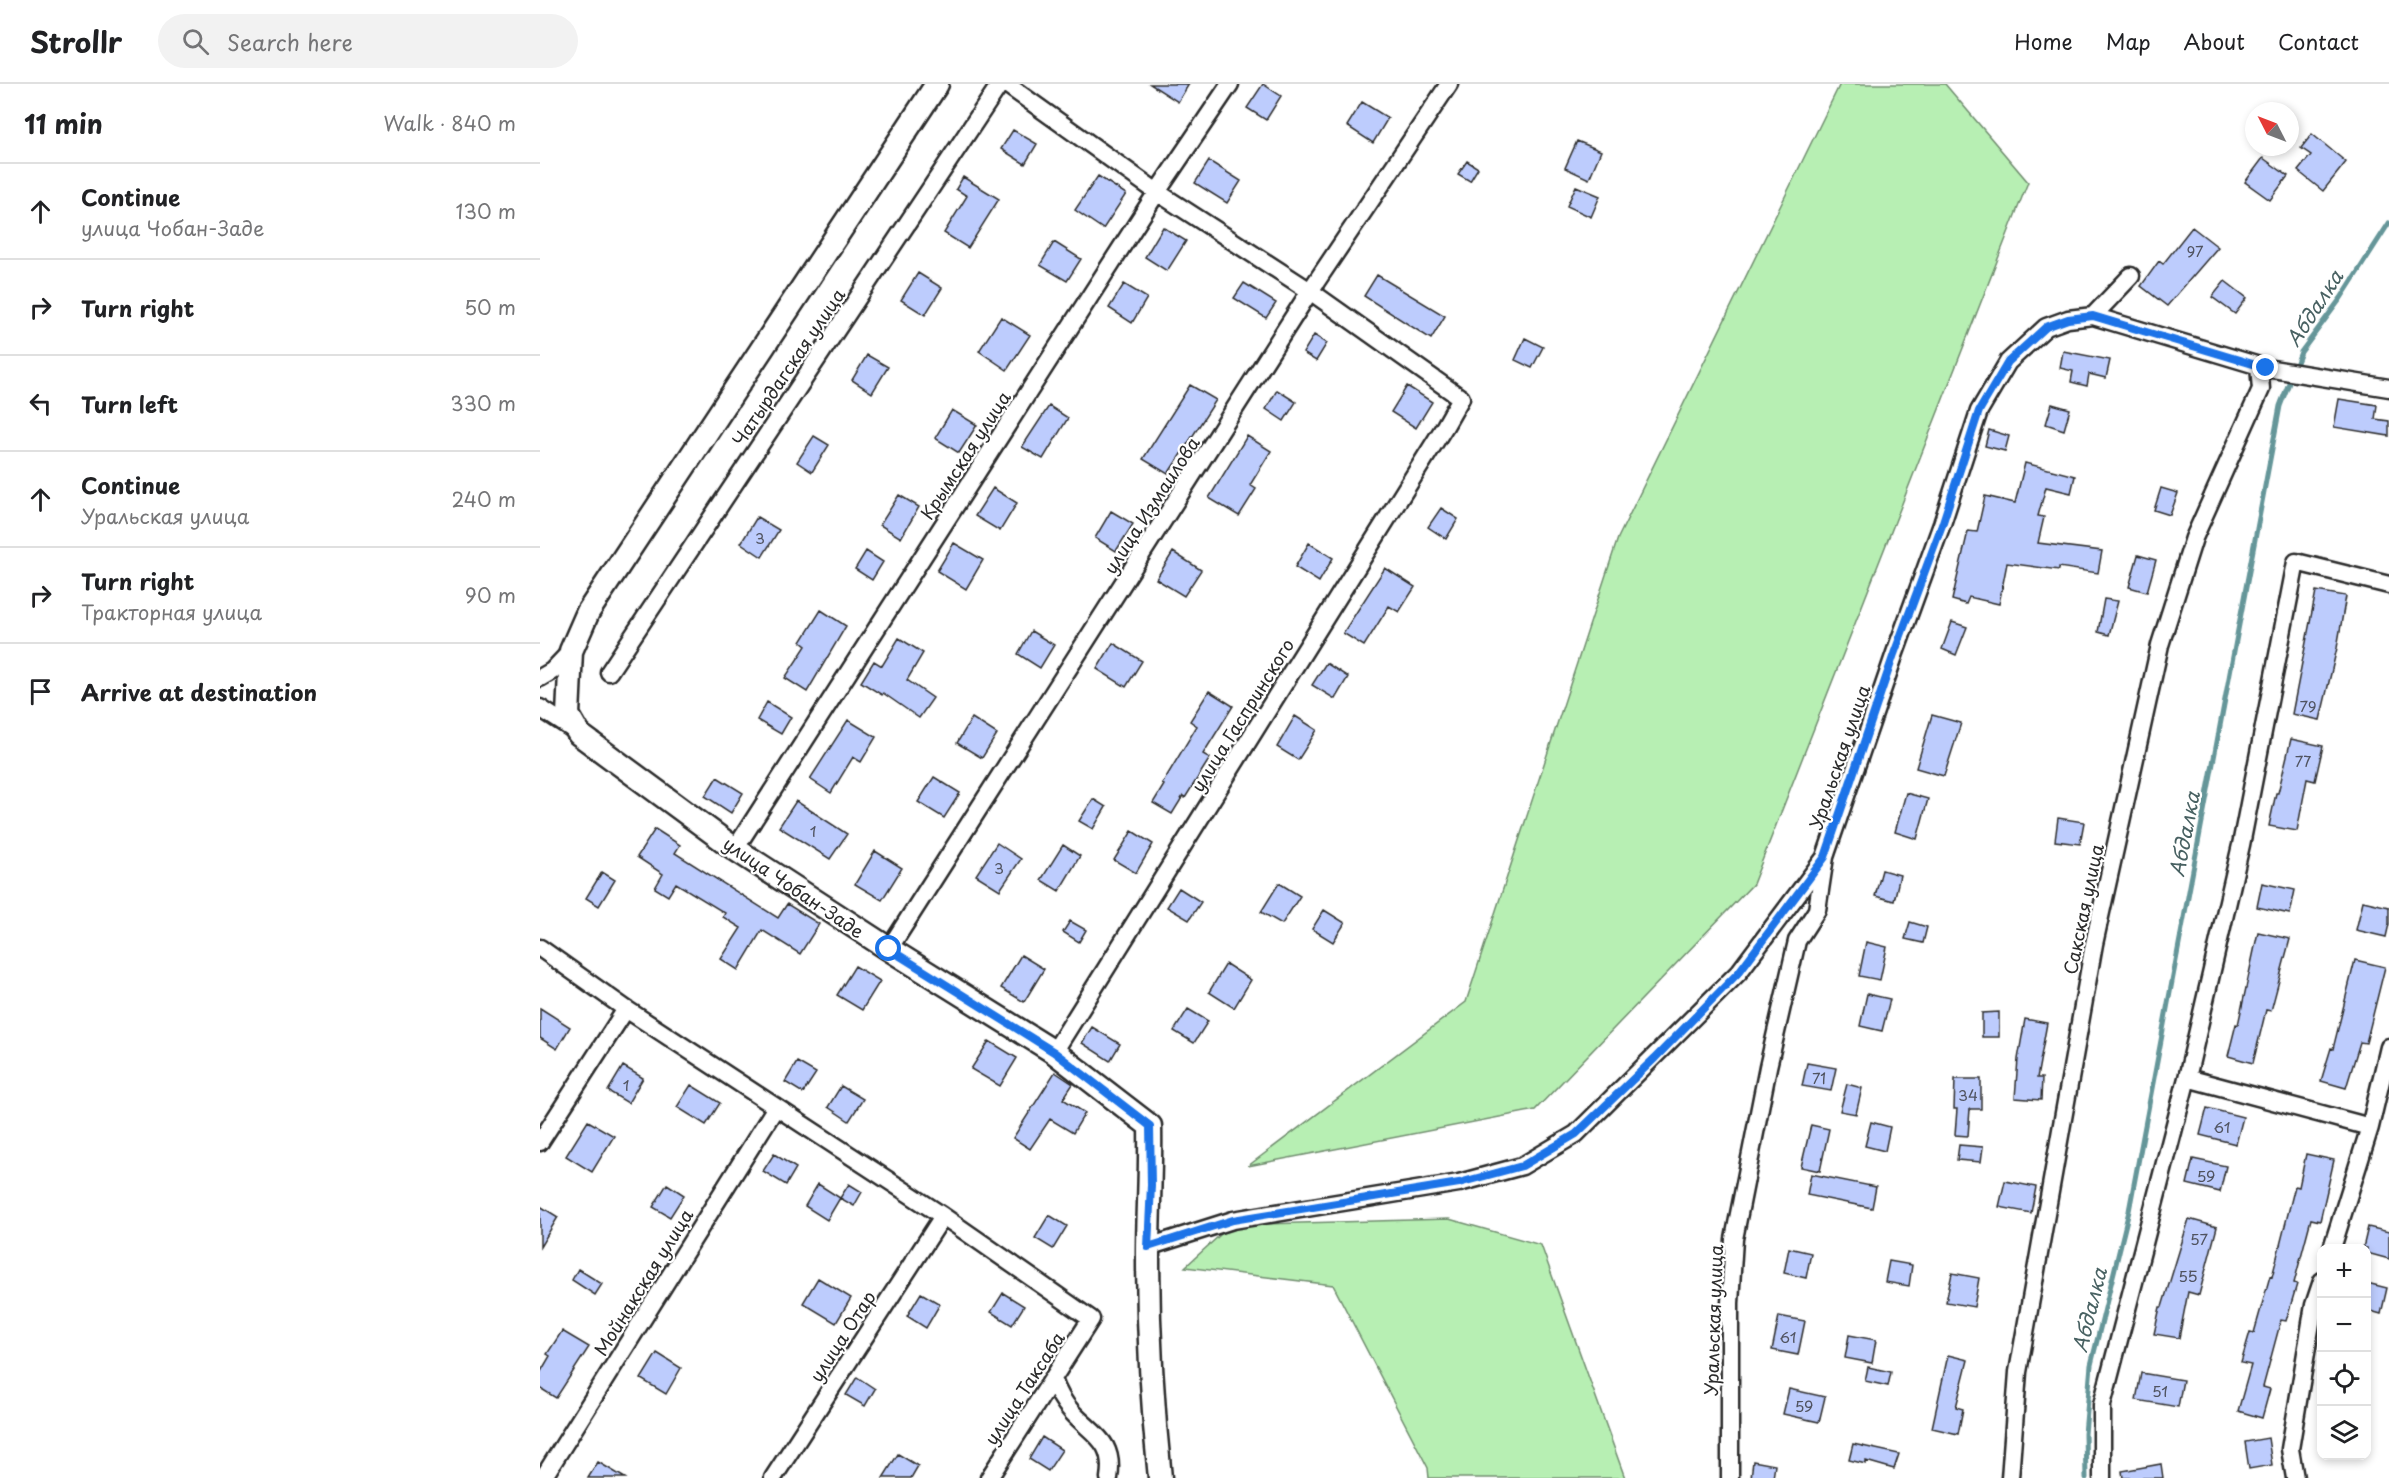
<!DOCTYPE html>
<html lang="en">
<head>
<meta charset="utf-8">
<style>
  body { margin:0; font-family:"Playpen Sans",sans-serif; background:#f2f2f2; color:#202124 }
  .controls { position:absolute; right:18px; bottom:18px; display:grid; overflow:hidden; border-radius:12px; box-shadow:0 3px 9px #0003 }
  .controls button { width:54px; height:54px; display:grid; place-items:center; padding:0; border:0; border-bottom:2px solid #e0e0e0; background:#fff; color:#202124; font:30px sans-serif }
  .compass { position:absolute; left:1705px; top:18px; width:54px; height:54px; border-radius:50%; background:#fff; box-shadow:0 3px 9px #0003; rotate:312deg }
  .stop { position:absolute; width:18px; height:18px; margin:-14px; border:4px solid #1a73e8; border-radius:50%; background:#fff }
  .stop.end { background:#1a73e8; border-color:#fff; box-shadow:0 2px 6px #0008 }
  .list { margin:0; padding:0; list-style:none }
  h2 { display:flex; justify-content:space-between; align-items:center; height:78px; margin:0; padding:0 24px; font-size:26px }
  h2 small { font-size:20px; font-weight:400; color:#757577 }
  .list li { display:grid; grid-template-columns:39px 1fr auto; gap:18px; align-items:center; box-sizing:border-box; height:96px; padding:0 24px; border-top:2px solid #e0e0e0 }
  .list b { display:block; font-size:22px; white-space:nowrap }
  .list p { margin:0; font-size:20px; white-space:nowrap; color:#757577 }
  .list em { font-size:20px; font-style:normal; color:#757577 }
  .icon { flex:none; width:33px; height:33px; fill:none; stroke:currentColor; stroke-width:2; stroke-linecap:round; stroke-linejoin:round }
  .map { position:relative; flex:none; width:1849px; height:1394px; overflow:hidden }
  header { display:flex; align-items:center; gap:36px; box-sizing:border-box; height:84px; padding:0 30px; background:#fff; border-bottom:2px solid #e0e0e0 }
  header strong { font-size:28px }
  nav { display:flex; gap:33px; margin-inline-start:auto; font-size:21px }
  .search { width:420px; height:54px; background:#f2f2f2; display:flex; align-items:center; gap:15px; box-sizing:border-box; padding:0 21px; border-radius:33px; color:#757577; font-size:22px }
  main { display:flex }
  aside { flex:1; background:#fff }
  .map>svg:first-child { display:block }
</style>
</head>
<body>
<header>
<strong>Strollr</strong>
<div class="search"><svg class="icon" aria-label="search" viewBox="0 0 24 24"><circle cx="10" cy="10" r="6"/><path d="M15 15l6 6"/></svg>Search here</div>
<nav><a>Home</a><a>Map</a><a>About</a><a>Contact</a></nav>
</header>
<main>
<aside>
<h2>11 min<small>Walk · 840 m</small></h2>
<ul class="list">
<li><svg class="icon" aria-label="ahead" viewBox="0 0 24 24"><path d="M12 20V5M6 11l6-6 6 6"/></svg><div><b>Continue</b><p>улица Чобан-Заде</p></div><em>130 m</em></li>
<li><svg class="icon" aria-label="right" viewBox="0 0 24 24"><path d="M7 20v-9h11M14 6l5 5-5 5"/></svg><div><b>Turn right</b></div><em>50 m</em></li>
<li><svg class="icon" aria-label="left" viewBox="0 0 24 24"><path d="M17 20v-9H6M10 6l-5 5 5 5"/></svg><div><b>Turn left</b></div><em>330 m</em></li>
<li><svg class="icon" aria-label="ahead" viewBox="0 0 24 24"><path d="M12 20V5M6 11l6-6 6 6"/></svg><div><b>Continue</b><p>Уральская улица</p></div><em>240 m</em></li>
<li><svg class="icon" aria-label="right" viewBox="0 0 24 24"><path d="M7 20v-9h11M14 6l5 5-5 5"/></svg><div><b>Turn right</b><p>Тракторная улица</p></div><em>90 m</em></li>
<li><svg class="icon" aria-label="arrive" viewBox="0 0 24 24"><path d="M6 21V4h12l-3 4 3 4H6"/></svg><div><b>Arrive at destination</b></div></li>
</ul>
</aside>
<div class="map">
<svg width="1849" height="1394" viewBox="0 0 1849 1394">
  <rect width="100%" height="100%" fill="#fff"/>
  <filter id="ink" filterUnits="userSpaceOnUse"><feTurbulence type="fractalNoise" baseFrequency=".0167" numOctaves="2"/><feDisplacementMap in="SourceGraphic" scale="12" xChannelSelector="R" yChannelSelector="G"/><feConvolveMatrix kernelMatrix="1 2 1 2 8 2 1 2 1" color-interpolation-filters="sRGB"/></filter>
  <g filter="url(#ink)">
    <path fill="#b7efb3" stroke="#718d6f" stroke-width="1.5" d="M1300,0H1405L1488,98L1213,800L995,1026L708,1082L926,918L1078,454Z
      M909,1135L1001,1161L1085,1394H889L888,1384L793,1201L645,1183L691,1141Z"/>
    <g fill="none" stroke-linecap="round" stroke-linejoin="round">
      <path stroke="#659699" stroke-width="5" d="M1546,1394L1545,1350L1551,1281L1589,1127L1740,322L1761,268L1801,214L1849,139"/>
    </g>
    <path fill="#bdccfd" stroke="#2b2b2b" stroke-width="1.5" d="M610,0H649L638,18Z
      M723,0L741,12L726,36L707,24Z
      M822,18L848,34L833,59L807,42Z
      M473,46L497,60L485,80L461,65Z
      M1772,50L1806,78L1783,107L1758,87L1771,71L1761,64Z
      M1037,57L1061,67L1049,95L1025,84Z
      M1723,74L1748,92L1730,116L1705,98Z
      M669,77L701,97L687,119L655,99Z
      M927,77L938,84L930,97L918,90Z
      M558,92L586,110L563,145L535,126Z
      M423,93L459,115L428,164L404,149L427,112L416,105Z
      M1036,102L1060,112L1051,133L1027,122Z
      M623,143L646,157L627,187L605,173Z
      M1652,143L1678,163L1627,222L1601,202L1619,177L1623,180Z
      M514,158L541,175L527,197L500,181Z
      M378,189L402,204L385,231L361,216Z
      M837,191L905,232L891,255L824,212Z
      M1685,197L1707,214L1695,230L1672,213Z
      M704,199L736,219L726,234L694,214Z
      M584,200L607,214L592,239L569,224Z
      M461,233L490,251L467,286L439,267Z
      M774,251L787,259L776,277L763,269Z
      M985,254L1003,263L992,284L975,276Z
      M1523,267L1570,276L1566,294L1549,290L1547,302L1531,298L1533,287L1520,284Z
      M327,271L348,283L332,309L312,296Z
      M650,301L676,316L628,390L603,375Z
      M867,302L892,318L876,344L851,328Z
      M737,306L756,318L744,337L726,325Z
      M1799,315L1837,321L1835,335L1849,337V352L1794,343Z
      M1512,320L1530,325L1524,346L1506,340Z
      M509,322L528,334L503,375L482,363Z
      M412,326L437,341L419,369L395,354Z
      M1449,346L1469,352L1465,367L1445,362Z
      M274,352L289,361L272,388L257,378Z
      M707,352L731,367L710,401L716,405L699,432L669,414Z
      M1485,379L1535,392L1531,409L1506,403L1498,432L1504,433L1498,459L1562,467L1558,489L1519,483V486L1467,479L1459,520L1429,513L1426,520L1412,516L1428,447L1437,448L1445,412L1475,419Z
      M453,404L477,419L460,447L435,432Z
      M1621,404L1638,409L1630,431L1614,426Z
      M359,411L379,423L361,454L340,441Z
      M901,424L918,435L906,455L888,443Z
      M571,427L593,440L576,467L555,454Z
      M217,433L239,446L222,473L201,459Z
      M414,459L443,476L426,505L397,487Z
      M769,459L793,474L779,498L755,483Z
      M326,467L343,478L332,496L315,485Z
      M633,468L661,486L644,512L616,495Z
      M1598,471L1616,476L1607,508L1589,503Z
      M845,484L875,503L859,528L849,522L824,562L803,549Z
      M1776,507L1806,512L1797,564L1780,636L1752,630Z
      M1564,515L1578,517L1569,551L1558,548Z
      M281,526L306,542L267,608L245,594L266,562L261,558Z
      M1412,538L1427,543L1416,571L1402,565Z
      M491,547L514,561L500,584L478,570Z
      M359,554L383,569L367,596L393,614L379,634L343,609L342,611L321,598L334,577L342,582Z
      M573,559L602,577L586,603L557,585Z
      M786,579L808,593L795,615L772,601Z
      M669,607L693,622L663,670L670,674L645,714L643,712L632,730L613,719L624,701L622,700L657,642L650,637Z
      M227,618L251,633L241,650L217,636Z
      M1392,631L1421,639L1404,692L1376,684Z
      M755,632L777,646L758,676L737,663Z
      M432,634L457,650L442,674L417,659Z
      M308,636L336,653L321,678L313,673L291,709L270,695Z
      M1751,655L1783,662L1775,697L1767,695L1757,747L1729,742L1736,709H1738Z
      M177,693L203,709L191,729L165,712Z
      M394,693L420,709L404,734L378,718Z
      M1366,709L1388,715L1377,755L1355,748Z
      M553,715L566,723L553,745L539,737Z
      M256,717L307,750L290,775L239,743Z
      M1518,734L1544,738L1540,760L1515,757Z
      M115,745L140,761L135,769L238,834L247,820L279,840L260,870L222,846L198,886L181,875L201,844L183,833L185,829L136,799L128,812L115,804L123,790L97,773Z
      M592,747L613,760L596,789L574,776Z
      M457,759L481,775L460,806L436,791Z
      M523,761L540,772L519,807L501,796Z
      M335,767L362,784L342,816L315,800Z
      M1342,786L1360,791L1354,817L1335,812Z
      M62,788L75,796L59,822L46,814Z
      M739,799L760,812L742,840L721,828Z
      M1722,799L1755,806L1750,830L1717,823Z
      M639,804L661,818L649,836L627,823Z
      M1823,817L1849,823V840L1846,853L1816,846Z
      M784,826L805,839L793,858L772,845Z
      M530,837L546,846L539,858L523,848Z
      M1370,838L1387,843L1383,859L1365,855Z
      M1718,848L1750,855L1731,927L1726,926L1713,979L1688,972L1696,940L1698,941Z
      M1326,858L1347,863L1340,896L1319,892Z
      M481,871L504,885L484,918L461,904Z
      M1815,876L1845,883L1826,959L1820,958L1806,1004L1781,997L1791,964L1793,965Z
      M686,880L711,896L694,924L669,908Z
      M315,882L340,897L322,926L297,911Z
      M1327,910L1350,915L1342,947L1320,942Z
      M0,924L30,943L17,965L0,954Z
      M648,925L668,937L654,959L634,947Z
      M1459,928V953H1442V929Z
      M1485,935L1507,939L1497,994H1502L1501,1016L1475,1014L1478,975Z
      M552,943L580,960L570,977L542,959Z
      M449,957L477,974L460,1002L431,985Z
      M257,978L276,989L263,1009L245,998Z
      M1267,979L1296,984L1291,1007L1262,1002Z
      M83,982L103,994L88,1019L68,1007Z
      M515,988L533,1000L523,1015L545,1029L533,1049L510,1035L490,1065L473,1054Z
      M1415,995H1441V1025H1430L1428,1052L1415,1051L1417,1025H1414Z
      M1307,1000L1322,1004L1316,1030L1300,1027Z
      M151,1001L180,1019L166,1041L137,1023Z
      M301,1002L323,1015L309,1037L288,1023Z
      M1667,1024L1703,1033L1696,1060L1660,1051Z
      M48,1037L74,1052L52,1088L26,1072Z
      M1331,1038L1350,1043L1345,1067L1325,1062Z
      M1271,1041L1289,1045L1280,1087L1261,1083Z
      M1419,1061L1443,1063L1441,1078L1417,1076Z
      M234,1070L256,1084L246,1101L223,1087Z
      M1766,1070L1794,1076L1780,1137L1771,1135L1754,1199L1757,1200L1746,1237L1741,1236L1723,1303L1730,1305L1722,1334L1698,1327L1711,1281L1701,1279L1710,1248L1714,1249L1730,1192L1732,1193L1755,1102L1759,1103Z
      M1653,1075L1686,1082L1680,1108L1647,1100Z
      M1271,1090L1336,1103L1332,1124L1267,1111Z
      M1465,1097L1496,1103L1491,1129L1459,1123Z
      M127,1100L144,1111L130,1133L113,1123Z
      M278,1100L300,1114L287,1136L265,1122Z
      M309,1100L322,1108L314,1122L300,1114Z
      M0,1122L18,1133L0,1163Z
      M509,1131L527,1142L513,1165L495,1154Z
      M1649,1135L1677,1143L1659,1211L1648,1208L1639,1254L1614,1250L1620,1223H1622Z
      M1828,1143L1849,1148V1175L1827,1169V1164H1823Z
      M1249,1164L1271,1169L1266,1194L1244,1189Z
      M1349,1177L1372,1181L1369,1202L1345,1198Z
      M38,1185L62,1200L55,1211L32,1196Z
      M1412,1189L1439,1194L1434,1223L1406,1218Z
      M278,1194L311,1214L296,1239L263,1219Z
      M1827,1199L1847,1204L1841,1230L1827,1226Z
      M381,1209L400,1220L386,1244L367,1232Z
      M463,1209L484,1222L472,1241L451,1228Z
      M1239,1232L1265,1237L1258,1271L1232,1266Z
      M22,1247L49,1263L16,1314L0,1304V1289L10,1272L7,1270Z
      M1309,1251L1336,1256L1332,1279L1305,1274Z
      M117,1269L141,1284L126,1310L101,1295Z
      M1408,1271L1428,1276L1416,1323L1423,1325L1418,1350L1392,1344Z
      M1328,1283L1351,1288L1348,1302L1325,1297Z
      M1601,1289L1643,1296L1638,1323L1596,1316Z
      M317,1293L335,1305L325,1322L306,1311Z
      M1249,1305L1285,1313L1279,1338L1243,1330Z
      M502,1353L522,1366L508,1387L489,1375Z
      M1728,1354L1732,1381L1709,1385L1705,1358Z
      M1313,1360L1359,1370L1354,1385L1326,1377V1380L1309,1376Z
      M358,1370L378,1382L371,1394H343Z
      M1213,1377L1235,1381L1233,1394H1211Z
      M58,1378L85,1394H48Z
      M1621,1380L1623,1394H1583L1582,1387Z"/>
    <g fill="none" stroke-linecap="round" stroke-linejoin="round">
      <g stroke="#2b2b2b" stroke-width="21">
        <path id="street" d="M466,0L617,108L770,207L921,314L905,342L514,968
          M1553,232L1591,192
          M69,588L460,0
          M0,594L12,587L31,567
          M0,624L37,648
          M195,765L617,108L690,0
          M0,864L86,925L403,1132L551,1235L449,1394
          M349,865L770,207L909,0
          M1647,994L1830,1043
          M0,1058L86,925
          M608,1163L693,1136L919,1099L982,1082L1036,1050L1199,888L1283,776
          M1792,1164L1830,1043L1849,963
          M513,1295C517,1307 523,1318 532,1328C553,1351 575,1357 569,1394
          M3,1394L236,1023
          M233,1394L403,1132
          M1190,1394V1219L1194,1155L1228,983L1257,857L1277,826L1285,773L1355,569L1402,440L1439,327L1468,278L1506,243L1528,235L1553,232L1726,284L1849,304
          M1470,1394L1478,1288L1554,860L1620,561L1654,454L1721,305L1719,282
          M1562,1394V1321L1647,994L1701,761L1756,478L1849,501
          M1755,1394L1750,1365L1774,1221L1782,1197"/>
      </g>
      <g stroke="#2b2b2b" stroke-width="27">
        <path id="secondary" d="M397,0L48,528L31,567L28,631L39,650L195,765L349,865L514,968L610,1042C611,1085 608,1128 608,1170C608,1244 612,1320 620,1394"/>
      </g>
      <use href="#street" stroke="#fff" stroke-width="16"/>
      <use href="#secondary" stroke="#fff" stroke-width="22"/>
    </g>
  </g>
  <g fill="none" stroke-linecap="round" stroke-linejoin="round" filter="url(#ink)">
    <path stroke="#1a73e8" stroke-width="8" d="M349,865L514,968L610,1042L611,1101L608,1163L693,1136L919,1099L982,1082L1036,1050L1115,974L1199,888L1285,773L1354,570L1402,441L1439,327L1468,278L1506,243L1528,235L1553,232L1726,284"/>
  </g>
  <g text-anchor="middle" dominant-baseline="central" stroke-width="4.5" stroke-linejoin="round" paint-order="stroke">
    <g font-size="15" fill="#505360">
      <text x="1655" y="166">97</text>
      <text x="220" y="453">3</text>
      <text x="1768" y="621">79</text>
      <text x="1763" y="676">77</text>
      <text x="273" y="746">1</text>
      <text x="459" y="783">3</text>
      <text x="1279" y="993">71</text>
      <text x="86" y="1000">1</text>
      <text x="1428" y="1010">34</text>
      <text x="1682" y="1042">61</text>
      <text x="1666" y="1091">59</text>
      <text x="1659" y="1154">57</text>
      <text x="1648" y="1191">55</text>
      <text x="1248" y="1252">61</text>
      <text x="1620" y="1306">51</text>
      <text x="1264" y="1321">59</text>
    </g>
    <g font-size="18" fill="#2b2b2b" stroke="#fff">
      <text transform="translate(248 283) rotate(-56)">Чатырдагская улица</text>
      <text transform="translate(425 371) rotate(-57)">Крымская улица</text>
      <text transform="translate(611 421) rotate(-57)">улица Измаилова</text>
      <text transform="translate(702 631) rotate(-58)">улица Гаспринского</text>
      <text transform="translate(1299 673) rotate(-71)">Уральская улица</text>
      <text transform="translate(254 803) rotate(34)">улица Чобан-Заде</text>
      <text transform="translate(1543 825) rotate(-78)">Сакская улица</text>
      <text transform="translate(103 1198) rotate(-58)">Мойнакская улица</text>
      <text transform="translate(1173 1236) rotate(-88)">Уральская улица</text>
      <text transform="translate(302 1252) rotate(-57)">улица Отар</text>
      <text transform="translate(484 1304) rotate(-57)">улица Таксаба</text>
    </g>
    <g font-size="20" font-style="italic" fill="#486162" stroke="#fff">
      <text transform="translate(1774 224) rotate(-57)">Абдалка</text>
      <text transform="translate(1644 750) rotate(-79)">Абдалка</text>
      <text transform="translate(1549 1226) rotate(-76)">Абдалка</text>
    </g>
  </g>
</svg>
<div class="controls">
<button>+</button>
<button>−</button>
<button><svg class="icon" aria-label="locate" viewBox="0 0 24 24"><circle cx="12" cy="12" r="6"/><path d="M12 2v4M12 18v4M2 12h4M18 12h4"/></svg></button>
<button><svg class="icon" aria-label="layers" viewBox="0 0 24 24"><path d="M12 4l9 5-9 5-9-5zM3 14l9 5 9-5"/></svg></button>
</div>
<svg class="compass" viewBox="-18 -18 36 36"><path d="M0-13l5 13h-10z" fill="#e53935"/><path d="M0 13l5-13h-10z" fill="#757577"/></svg>
<div class="stop" style="left:349px;top:865px"></div>
<div class="stop end" style="left:1726px;top:284px"></div>
</div>
</main>
</body>
</html>
